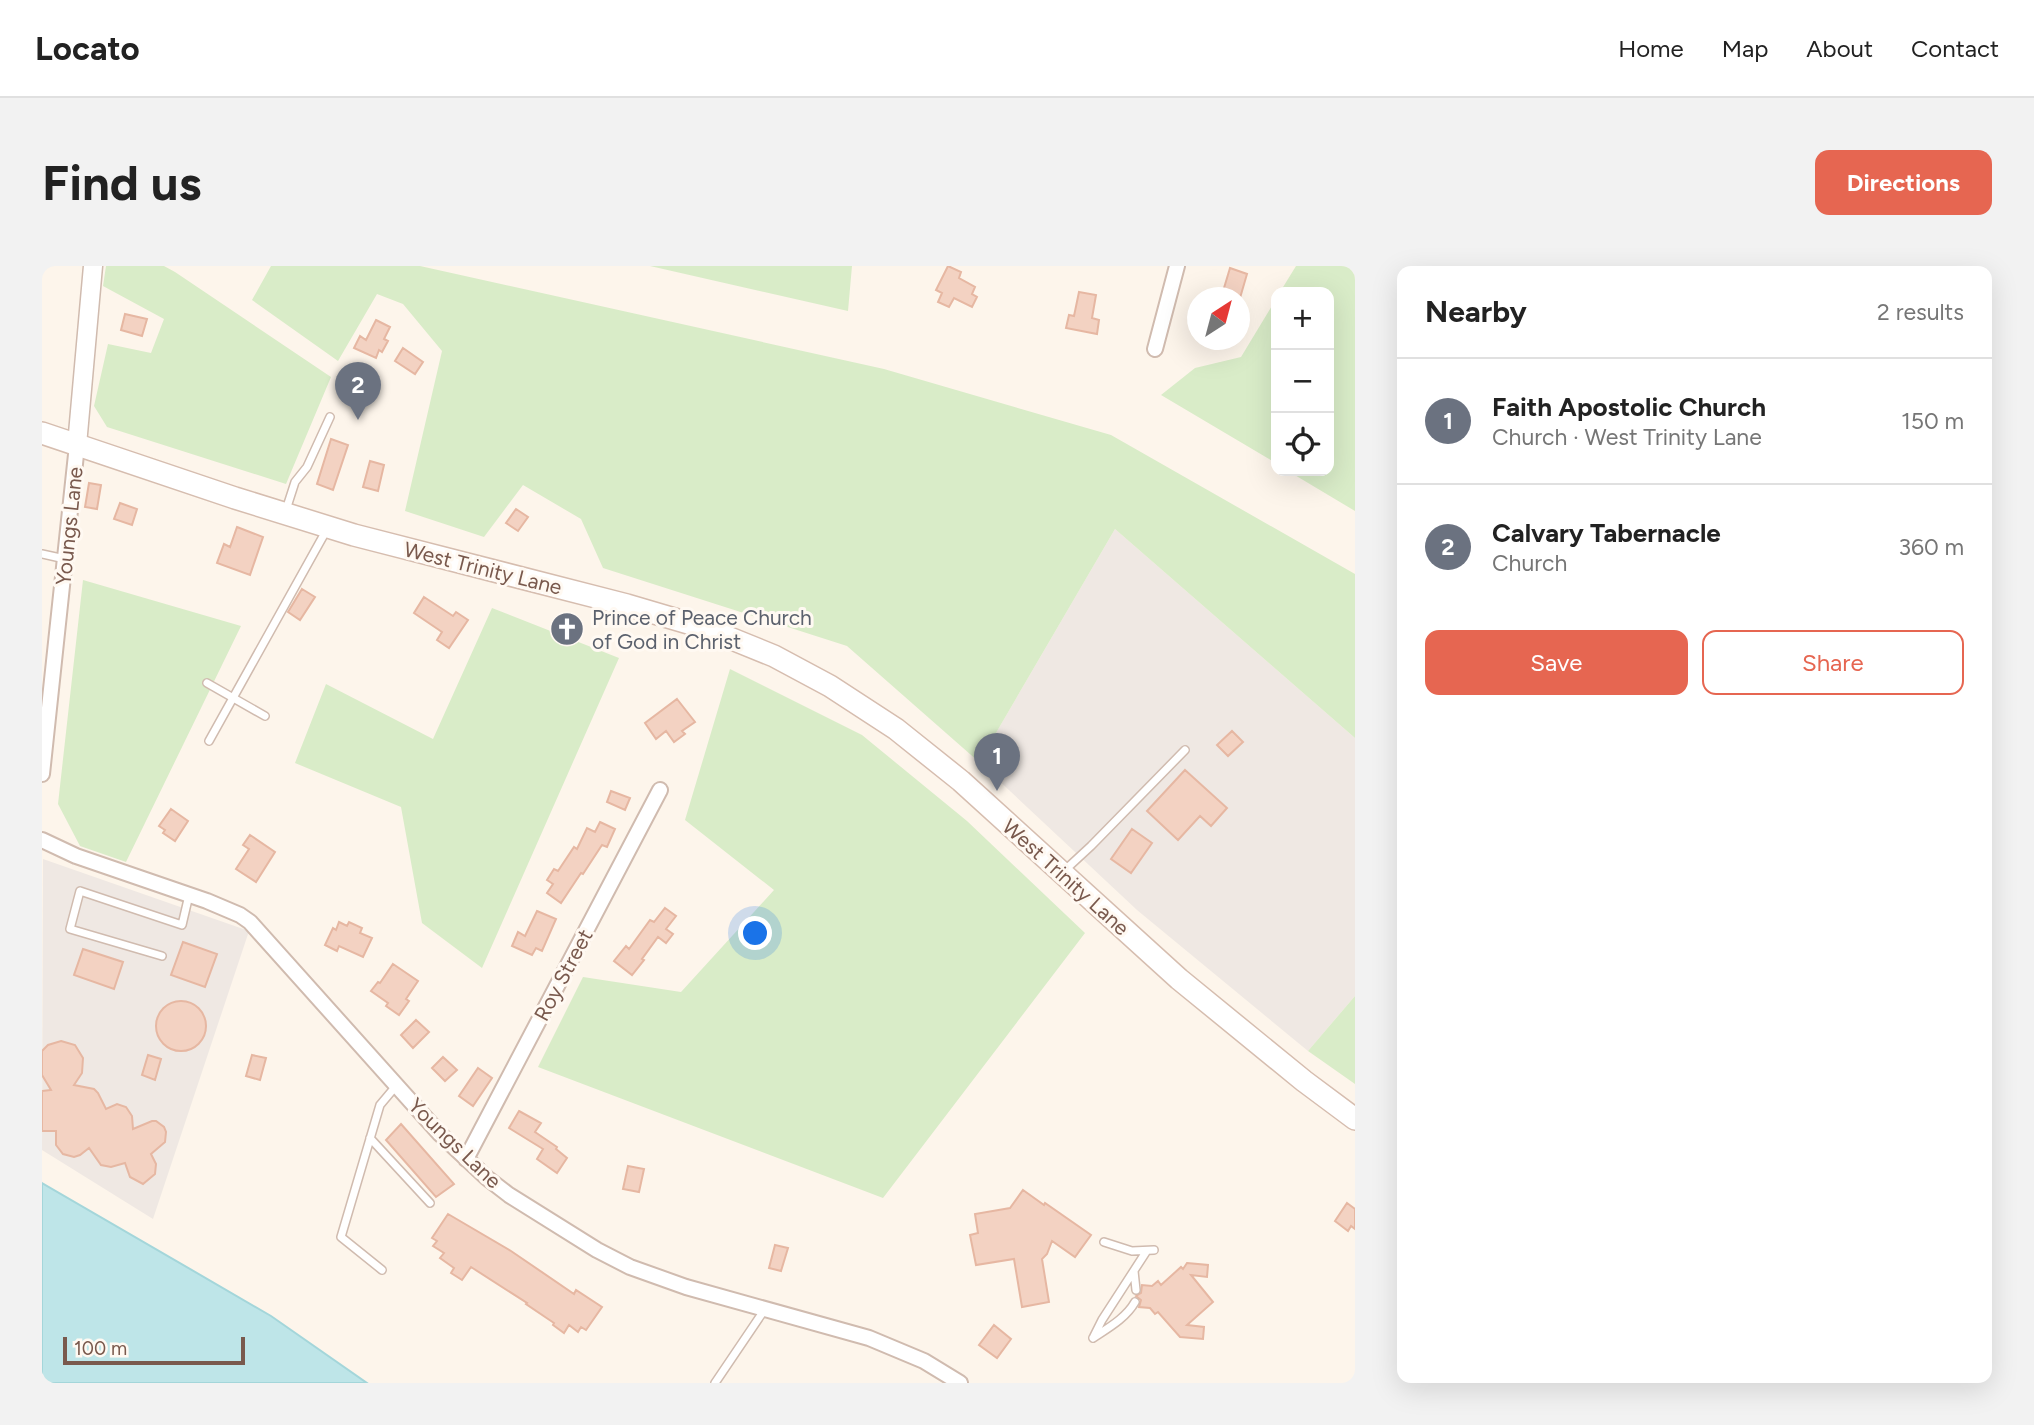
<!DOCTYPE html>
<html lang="en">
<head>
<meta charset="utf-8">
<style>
  body { margin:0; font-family:Figtree,sans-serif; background:#f2f2f2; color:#222 }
  .controls { position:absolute; right:21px; top:21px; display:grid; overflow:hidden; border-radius:14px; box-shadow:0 7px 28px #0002 }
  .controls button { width:63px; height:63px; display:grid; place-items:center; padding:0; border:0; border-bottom:2px solid #e0e0e0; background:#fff; color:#222; font:35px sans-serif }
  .compass { position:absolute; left:1145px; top:21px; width:63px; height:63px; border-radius:50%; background:#fff; box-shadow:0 7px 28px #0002; rotate:36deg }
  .scale { position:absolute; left:21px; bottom:18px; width:182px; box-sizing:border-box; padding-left:7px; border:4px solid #79594d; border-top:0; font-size:19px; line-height:24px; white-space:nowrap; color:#79594d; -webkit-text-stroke:5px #fff9f2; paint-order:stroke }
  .you { position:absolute; left:714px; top:668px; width:24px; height:24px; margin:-18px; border:5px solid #fff; border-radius:50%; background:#1a73e8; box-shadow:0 0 0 10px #1a73e833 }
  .badge { display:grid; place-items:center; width:46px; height:46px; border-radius:50%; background:#e66651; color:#fff; font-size:23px; font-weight:700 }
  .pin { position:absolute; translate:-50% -58px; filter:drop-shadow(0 2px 4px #0008) }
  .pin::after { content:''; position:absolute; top:37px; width:24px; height:21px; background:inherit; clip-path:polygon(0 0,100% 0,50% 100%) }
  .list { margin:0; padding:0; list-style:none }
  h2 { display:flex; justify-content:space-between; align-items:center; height:91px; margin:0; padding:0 28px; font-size:30px }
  h2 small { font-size:23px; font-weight:400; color:#767676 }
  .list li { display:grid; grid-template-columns:46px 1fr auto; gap:21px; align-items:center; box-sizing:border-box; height:126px; padding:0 28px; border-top:2px solid #e0e0e0 }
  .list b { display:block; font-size:26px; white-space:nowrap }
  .list p { margin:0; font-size:23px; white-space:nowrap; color:#767676 }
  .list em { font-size:23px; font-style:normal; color:#767676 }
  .actions { display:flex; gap:14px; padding:21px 28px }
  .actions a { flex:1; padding:16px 0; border:2px solid #e66651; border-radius:14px; text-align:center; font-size:24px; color:#e66651 }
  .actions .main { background:#e66651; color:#fff }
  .icon { flex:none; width:38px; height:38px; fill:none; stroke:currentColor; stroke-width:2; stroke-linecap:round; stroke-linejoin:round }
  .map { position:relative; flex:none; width:1313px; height:1117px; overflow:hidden; border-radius:14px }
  header { display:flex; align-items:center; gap:42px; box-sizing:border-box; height:98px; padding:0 35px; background:#fff; border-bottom:2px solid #e0e0e0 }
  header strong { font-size:33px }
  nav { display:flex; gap:38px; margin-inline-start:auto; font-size:24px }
  .intro { display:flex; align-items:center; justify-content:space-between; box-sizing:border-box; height:168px; padding:0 42px }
  h1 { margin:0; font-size:49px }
  .button { padding:18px 32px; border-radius:14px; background:#e66651; color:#fff; font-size:24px; font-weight:700 }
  main { display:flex; gap:42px; padding:0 42px }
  aside { flex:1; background:#fff; border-radius:14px; box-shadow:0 7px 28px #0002 }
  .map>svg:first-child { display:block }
</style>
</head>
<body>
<header>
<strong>Locato</strong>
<nav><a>Home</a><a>Map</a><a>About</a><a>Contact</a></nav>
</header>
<div class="intro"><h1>Find us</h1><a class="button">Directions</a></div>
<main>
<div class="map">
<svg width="1313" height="1117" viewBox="0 0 1313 1117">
  <rect width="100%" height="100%" fill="#fdf5eb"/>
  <path fill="#efe8e3" d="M1073,263L1313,472V730L1266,785L1095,644L937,496Z
    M1,593L207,665L111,953L0,884Z"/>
  <path fill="#d9ecc8" d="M64,0H122L133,6L289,111L244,218L65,161L52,140L66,78L109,87L122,53L61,20Z
    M229,0H378L842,103L1069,169L1313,308V472L1073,263L937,496L805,380L561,302L539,253L481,219L442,271L363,245L400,85L361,38L335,28L296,95L210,34Z
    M608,0H810L806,45Z
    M1254,0H1313V245L1246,205H1287V26H1238Z
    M1234,33V197L1119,129L1153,102L1199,91Z
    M41,314L199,360L84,596L38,580L16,538Z
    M450,342L577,392L440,702L380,657L359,541L253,497L284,418L391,473Z
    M688,403L820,469L925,555L1043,667L841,932L496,801L541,711L639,726L732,624L643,554Z
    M1313,730V818L1266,785Z"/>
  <path fill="#bee5e8" stroke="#a4d6da" stroke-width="2" d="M0,917L229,1050L325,1117H0Z"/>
  <path fill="#f3d2c2" stroke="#e6b7a2" stroke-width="2" d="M906,0L919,6L917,12L933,21L930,28L935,31L930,41L912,32L907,41L896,36L900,27L894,24Z
    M1188,2L1205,8L1198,32H1179Z
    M1037,26L1054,29L1050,52L1057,54L1055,68L1024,62L1027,49L1032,50Z
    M83,48L105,53L100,70L79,64Z
    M334,54L348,61L342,73L346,75L340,86L337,84L334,92L312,82L318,70L324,74Z
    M361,82L381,96L373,108L353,95Z
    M289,173L306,179L291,224L275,218Z
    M328,195L342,199L336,225L321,221Z
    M47,217L59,219L55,243L43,241Z
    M78,237L95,243L90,259L72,253Z
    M474,243L486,251L476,265L464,257Z
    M195,261L221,271L208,309L175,297L182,278L188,281Z
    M260,323L273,331L258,354L246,346Z
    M382,331L411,350L414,346L426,354L407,382L395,374L400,366L372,347Z
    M635,433L653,456L640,465L643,468L632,476L624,465L614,473L603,457Z
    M1190,465L1201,476L1186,490L1175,479Z
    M1143,504L1185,542L1169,560L1158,550L1136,574L1105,545Z
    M569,525L588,532L583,544L565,536Z
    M129,543L146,555L133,575L121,567L123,564L117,560Z
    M558,556L573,563L565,581L560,579L541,608L539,607L519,637L505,627L511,618L505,614L512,603L516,605L532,581L535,583L545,562L553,566Z
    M1090,563L1110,577L1089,607L1069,593Z
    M208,569L233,586L214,616L194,603L207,583L201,579Z
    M623,642L634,650L624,663L631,668L624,677L616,671L600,693L602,694L590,709L572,695L584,680L587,683L608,654L612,656Z
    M495,645L514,653L500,685L494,682L490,689L470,680L476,666L483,670Z
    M297,656L305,660L307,656L320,662L318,667L330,672L321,691L297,680L295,685L283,679L291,662L294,664Z
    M141,676L175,688L163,721L129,709Z
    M41,683L81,696L72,723L32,709Z
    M351,698L376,715L364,733L367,735L357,749L344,740L346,737L329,725L336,716L338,717Z
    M114 760a25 25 0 1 1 50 0a25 25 0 1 1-50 0Z
    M374,754L387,766L371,782L359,769Z
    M19,775L33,779L41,792L40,807L32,819L52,823L56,827L64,843L75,838L84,841L90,850L91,863L110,855H114L122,861L124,866L123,876L109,888L114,898L113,908L101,918L88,911L83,897L69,901L59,899L47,882L38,889L32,891L21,888L14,879V865H0V825L9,824L0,809V785L6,779Z
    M106,789L119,793L113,814L100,809Z
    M210,789L224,792L218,814L204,810Z
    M401,791L415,804L403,815L390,802Z
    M436,802L450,812L431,840L417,830Z
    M477,845L499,857L493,866L515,881L514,883L525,892L515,907L495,893L501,883L467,862Z
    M359,858L412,918L394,931L344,874Z
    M586,900L602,903L597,926L581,923Z
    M981,924L1002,939L1003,937L1049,969L1033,991L1010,975L1005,988L1000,993L1007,1036L980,1041L972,993L934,999L928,969L936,967L933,948L968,942Z
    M1305,937L1313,943V963L1309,960L1306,965L1293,955Z
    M406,948L469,985L532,1028L534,1024L560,1041L544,1064L539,1061L536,1066L527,1059L522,1067L511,1059L512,1057L484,1038L485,1037L429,1001L420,1014L409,1007L412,1002L398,992L402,987L391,980L395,975L390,972Z
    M733,979L746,982L739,1005L727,1002Z
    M1145,997L1166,999L1165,1011L1149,1009L1171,1036L1145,1059L1162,1061L1161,1073L1138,1071L1116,1046L1113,1048L1108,1042L1097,1041L1099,1034L1094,1030L1099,1027L1100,1019L1110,1020L1116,1015L1119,1019L1139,1001L1141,1003Z
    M952,1059L969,1073L955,1092L937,1079Z"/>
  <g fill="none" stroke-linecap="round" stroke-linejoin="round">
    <g stroke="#d0bbaf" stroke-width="10">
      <path id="service" d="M243,247L253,216L265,201L288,151
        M0,288L23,293
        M165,417L223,450
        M167,475L284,265
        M1023,604L1049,580L1143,484
        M120,690L28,663L38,625L140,659L147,629
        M328,872L388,937
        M1062,976L1090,985L1112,984
        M340,1004L299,971L338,839L354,820
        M1092,1005L1094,1024
        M1051,1072L1060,1054L1104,986
        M1051,1072C1066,1062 1084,1052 1093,1036
        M673,1117L723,1043"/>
    </g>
    <g stroke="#d0bbaf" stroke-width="18">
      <path id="minor" d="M1113,83L1135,0
        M0,508L35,179
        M0,574L34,590L165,635L198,649L208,656L398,868L445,912L467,929L555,984L588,1001L644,1021L827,1072L882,1095L918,1117
        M424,893L618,524"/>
    </g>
    <g stroke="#d0bbaf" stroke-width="21">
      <path id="tertiary" d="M35,179L51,0"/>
    </g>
    <g stroke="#d6bdaf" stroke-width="24">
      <path id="secondary" d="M0,167L193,232L312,269L585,339L663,362L732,390L788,420L854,463L919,515L1137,713L1262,815L1313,853"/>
    </g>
    <use href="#service" stroke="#fff" stroke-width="7"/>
    <use href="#minor" stroke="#fff" stroke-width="14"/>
    <use href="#tertiary" stroke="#fff" stroke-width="18"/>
    <use href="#secondary" stroke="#fff" stroke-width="21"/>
  </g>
  <defs>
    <g id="church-disc" transform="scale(1.75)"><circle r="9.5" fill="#6b7280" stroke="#fff9f2"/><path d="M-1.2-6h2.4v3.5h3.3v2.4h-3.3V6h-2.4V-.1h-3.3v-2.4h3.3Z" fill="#fff"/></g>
  </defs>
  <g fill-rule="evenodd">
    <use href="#church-disc" x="525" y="363"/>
  </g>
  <g text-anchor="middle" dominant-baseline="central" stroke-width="6" stroke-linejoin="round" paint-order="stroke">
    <g font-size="21" fill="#79594d" stroke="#fff9f2">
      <text transform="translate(27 260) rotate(-84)">Youngs Lane</text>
      <text transform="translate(441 302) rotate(14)">West Trinity Lane</text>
      <text transform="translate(1024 611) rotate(42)">West Trinity Lane</text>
      <text transform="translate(521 709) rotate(-62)">Roy Street</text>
      <text transform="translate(413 877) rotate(44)">Youngs Lane</text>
    </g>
    <g font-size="21" fill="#5b616d" stroke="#fff9f2" text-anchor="start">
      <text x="550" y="351">Prince of Peace Church<tspan x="550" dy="24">of God in Christ</tspan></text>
    </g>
  </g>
</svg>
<div class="controls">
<button>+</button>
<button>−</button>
<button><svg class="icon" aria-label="locate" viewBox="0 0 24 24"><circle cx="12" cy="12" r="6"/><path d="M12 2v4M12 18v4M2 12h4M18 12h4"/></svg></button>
</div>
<svg class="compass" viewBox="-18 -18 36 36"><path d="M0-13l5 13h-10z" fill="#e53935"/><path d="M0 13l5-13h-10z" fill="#767676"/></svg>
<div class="scale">100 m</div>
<div class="you"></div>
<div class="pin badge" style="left:955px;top:525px;background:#6b7280">1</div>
<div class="pin badge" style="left:316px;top:154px;background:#6b7280">2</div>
</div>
<aside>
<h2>Nearby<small>2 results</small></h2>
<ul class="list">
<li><span class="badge" style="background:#6b7280">1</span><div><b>Faith Apostolic Church</b><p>Church · West Trinity Lane</p></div><em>150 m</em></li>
<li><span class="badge" style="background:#6b7280">2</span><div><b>Calvary Tabernacle</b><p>Church</p></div><em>360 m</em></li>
</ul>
<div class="actions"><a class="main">Save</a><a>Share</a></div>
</aside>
</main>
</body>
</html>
